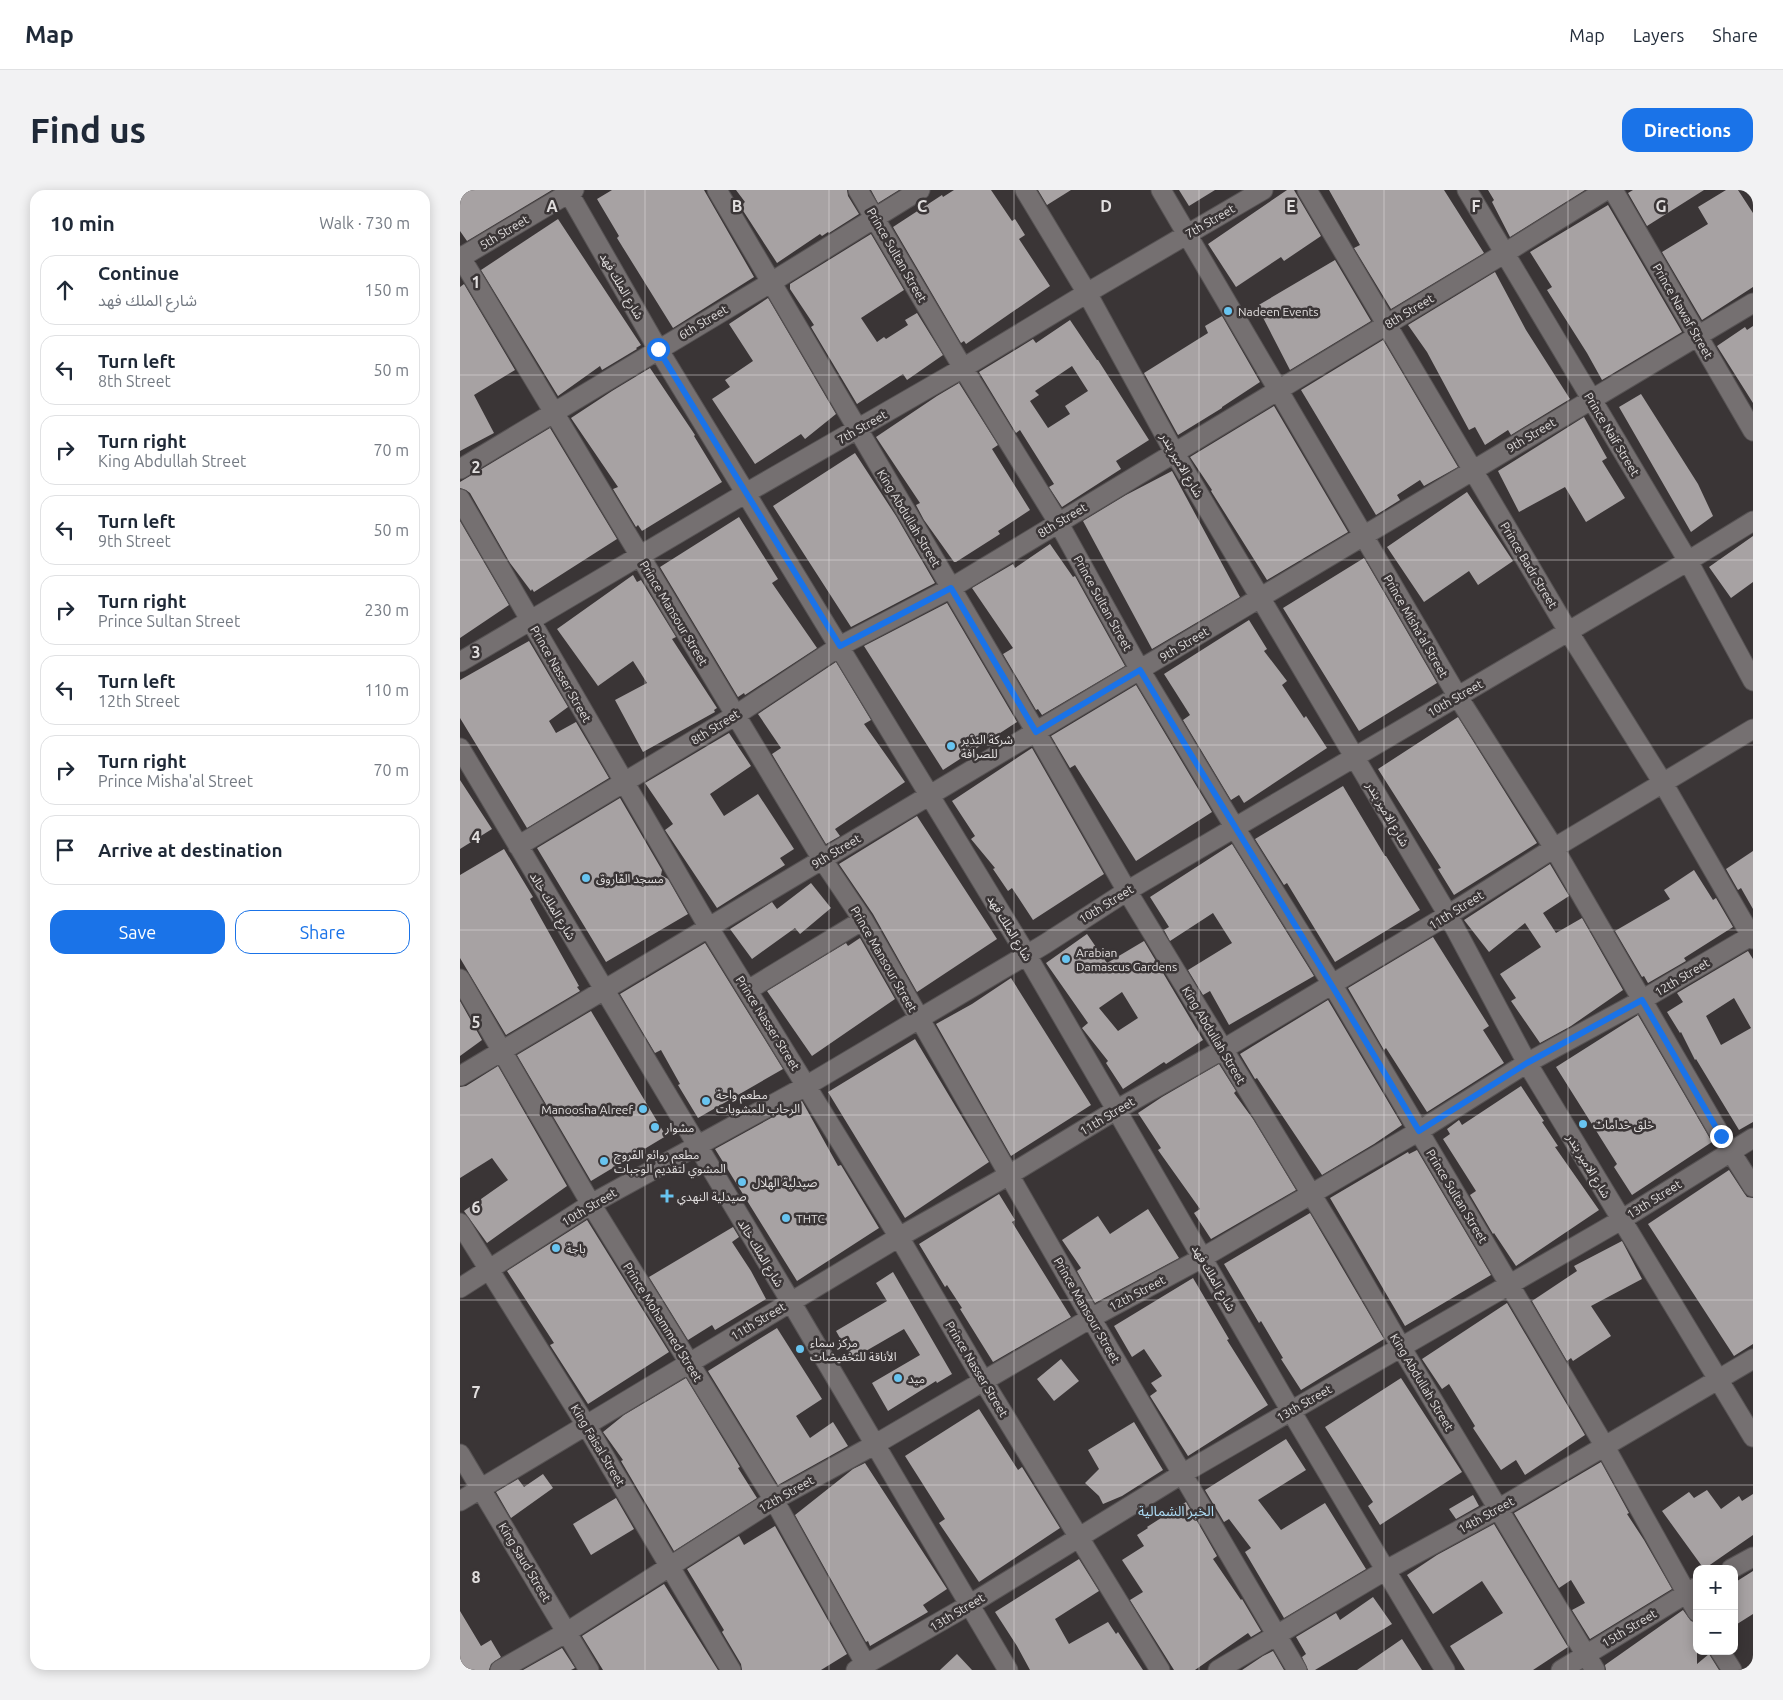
<!DOCTYPE html>
<html lang="en">
<head>
<meta charset="utf-8">
<style>
  body { margin:0; font-family:Ubuntu,"Noto Sans Arabic",sans-serif; background:#f2f2f3; color:#1f2937 }
  .controls { position:absolute; right:15px; bottom:15px; display:grid; overflow:hidden; border-radius:10px; box-shadow:0 2px 12px #0003 }
  .controls button { width:45px; height:45px; display:grid; place-items:center; padding:0; border:0; border-bottom:1px solid #e0e1e3; background:#fff; color:#1f2937; font:25px sans-serif }
  .stop { position:absolute; width:15px; height:15px; margin:-11px; border:4px solid #1a73e8; border-radius:50%; background:#fff }
  .stop.end { background:#1a73e8; border-color:#fff; box-shadow:0 1px 5px #0008 }
  .list { margin:0; padding:0; list-style:none }
  h2 { display:flex; justify-content:space-between; align-items:center; height:65px; margin:0; padding:0 20px; font-size:21px }
  h2 small { font-size:16px; font-weight:400; color:#747a83 }
  .list li { display:grid; grid-template-columns:32px 1fr auto; gap:15px; align-items:center; box-sizing:border-box; height:70px; margin:0 10px 10px; padding:0 10px; border:1px solid #e0e1e3; border-radius:15px }
  .list b { display:block; font-size:19px; white-space:nowrap }
  .list p { margin:0; font-size:16px; white-space:nowrap; color:#747a83 }
  .list em { font-size:16px; font-style:normal; color:#747a83 }
  .actions { display:flex; gap:10px; padding:15px 20px }
  .actions a { flex:1; padding:11px 0; border:1px solid #1a73e8; border-radius:15px; text-align:center; font-size:18px; color:#1a73e8 }
  .actions .main { background:#1a73e8; color:#fff }
  .icon { flex:none; width:28px; height:28px; fill:none; stroke:currentColor; stroke-width:2; stroke-linecap:round; stroke-linejoin:round }
  .map { position:relative; flex:none; width:1293px; height:1480px; overflow:hidden; border-radius:15px }
  header { display:flex; align-items:center; gap:30px; box-sizing:border-box; height:70px; padding:0 25px; background:#fff; border-bottom:1px solid #e0e1e3 }
  header strong { font-size:24px }
  nav { display:flex; gap:28px; margin-inline-start:auto; font-size:18px }
  .intro { display:flex; align-items:center; justify-content:space-between; box-sizing:border-box; height:120px; padding:0 30px }
  h1 { margin:0; font-size:35px }
  .button { padding:12px 22px; border-radius:15px; background:#1a73e8; color:#fff; font-size:18px; font-weight:700 }
  main { display:flex; gap:30px; padding:0 30px }
  aside { flex:1; background:#fff; border-radius:15px; box-shadow:0 2px 12px #0003 }
  .map>svg:first-child { display:block }
</style>
</head>
<body>
<header>
<strong>Map</strong>
<nav><a>Map</a><a>Layers</a><a>Share</a></nav>
</header>
<div class="intro"><h1>Find us</h1><a class="button">Directions</a></div>
<main>
<aside>
<h2>10 min<small>Walk · 730 m</small></h2>
<ul class="list">
<li><svg class="icon" aria-label="ahead" viewBox="0 0 24 24"><path d="M12 20V5M6 11l6-6 6 6"/></svg><div><b>Continue</b><p>شارع الملك فهد</p></div><em>150 m</em></li>
<li><svg class="icon" aria-label="left" viewBox="0 0 24 24"><path d="M17 20v-9H6M10 6l-5 5 5 5"/></svg><div><b>Turn left</b><p>8th Street</p></div><em>50 m</em></li>
<li><svg class="icon" aria-label="right" viewBox="0 0 24 24"><path d="M7 20v-9h11M14 6l5 5-5 5"/></svg><div><b>Turn right</b><p>King Abdullah Street</p></div><em>70 m</em></li>
<li><svg class="icon" aria-label="left" viewBox="0 0 24 24"><path d="M17 20v-9H6M10 6l-5 5 5 5"/></svg><div><b>Turn left</b><p>9th Street</p></div><em>50 m</em></li>
<li><svg class="icon" aria-label="right" viewBox="0 0 24 24"><path d="M7 20v-9h11M14 6l5 5-5 5"/></svg><div><b>Turn right</b><p>Prince Sultan Street</p></div><em>230 m</em></li>
<li><svg class="icon" aria-label="left" viewBox="0 0 24 24"><path d="M17 20v-9H6M10 6l-5 5 5 5"/></svg><div><b>Turn left</b><p>12th Street</p></div><em>110 m</em></li>
<li><svg class="icon" aria-label="right" viewBox="0 0 24 24"><path d="M7 20v-9h11M14 6l5 5-5 5"/></svg><div><b>Turn right</b><p>Prince Misha'al Street</p></div><em>70 m</em></li>
<li><svg class="icon" aria-label="arrive" viewBox="0 0 24 24"><path d="M6 21V4h12l-3 4 3 4H6"/></svg><div><b>Arrive at destination</b></div></li>
</ul>
<div class="actions"><a class="main">Save</a><a>Share</a></div>
</aside>
<div class="map">
<svg width="1293" height="1480" viewBox="0 0 1293 1480">
  <rect width="100%" height="100%" fill="#3a3536"/>
  <path fill="#a7a2a3" fill-rule="evenodd" d="M8,0H92L7,51L0,41V6Z
    M152,0H244L294,87L213,138L157,48L159,46L137,9Z
    M276,0H387L388,6L399,24L369,43L368,42L362,46L360,44L317,73L280,16L285,12Z
    M411,0H439L418,13Z
    M494,0H531L552,31L555,29L565,45L559,49L590,96L506,154L504,151L501,153L433,37L482,5L483,7Z
    M578,0H611L587,15Z
    M719,0H755L729,16Z
    M827,0H834L861,46L824,71L821,67L776,97L748,54Z
    M869,0H984L1024,63L931,119L894,58L900,55Z
    M1028,0H1125L1050,47L1032,12L1034,10Z
    M1173,0H1244L1187,36L1168,3Z
    M1266,0H1278L1293,23V97L1242,130L1202,62L1248,34L1238,17Z
    M1148,15L1222,142L1142,190L1127,163L1087,100L1092,97L1070,62Z
    M98,29L181,155L176,158L177,159L142,180L140,176L98,206L21,80Z
    M411,44L444,100L401,128L417,152L424,147L426,149L448,135L445,130L457,123L483,165L447,190L443,184L397,214L351,137L354,135L330,99V94Z
    M875,70L911,131L830,180L797,116Z
    M1035,82L1066,140L1110,209L1051,245L1048,240L1025,255L1015,237L1009,240L967,162L948,135Z
    M4,94L55,180L14,205L34,243L0,261V97Z
    M308,108L376,224L345,249L341,244L295,274L252,209L270,197L265,190L293,171L269,134Z
    M762,126L800,192L762,217V218L718,245L684,183L748,143L745,136Z
    M610,130L637,170H638L689,250L656,271L661,279L602,317L589,297L594,294L560,240L556,243L519,182L573,149L576,153ZM612,176L628,201L605,216L610,224L588,238L570,211L579,205L575,201Z
    M1293,136V213L1257,156L1285,137L1287,140Z
    M923,150L998,277L964,296L960,290L937,305L940,310L916,325L841,200Z
    M190,178L235,245L234,246L262,292L182,341L178,335L176,337L153,299L158,297L111,228L152,201Z
    M499,193L538,255L532,259L570,320L538,341L540,344L496,372H494L464,330L456,315L460,313L416,247L477,206Z
    M1181,204L1238,294L1253,326L1231,342L1159,217Z
    M814,216L888,342L807,390L751,301L752,300L730,267Z
    M1124,227L1147,268L1142,271L1165,308L1126,332L1105,297L1059,322L1038,281Z
    M90,238L157,349L74,402L72,399L71,401L50,373L10,303L6,300L0,298V292Z
    M395,263L436,326L475,393L391,437L313,316Z
    M712,281L780,407L692,459L623,331L666,305Z
    M1007,302L1053,371L1018,395L1009,381L964,412L927,357Z
    M279,327L318,389L312,393L357,458L285,505L284,503L278,507L200,377Z
    M0,331L49,415L0,448Z
    M1293,346V392L1271,408L1249,377Z
    M590,354L613,387L615,386L665,476L582,525L578,519L576,520L543,464L553,458L512,398L553,374L555,378Z
    M904,368L977,493L899,541L823,418Z
    M173,385L177,392L181,390L216,447L212,449L257,518L254,520L255,522L183,562L155,510L187,493L173,471L138,496L97,439Z
    M487,413L557,532L483,580L404,456Z
    M789,430L807,459L804,461L827,491L822,495L844,528L846,526L867,558L784,613L779,605L771,610L723,530L730,525L704,484Z
    M69,451L108,517L89,531L96,543L116,532L149,588L67,638L0,528V490Z
    M376,472L411,530L404,534L445,592L375,639L380,646L366,654L312,564L321,558L298,524Z
    M676,495L752,622L676,671L615,575L610,578L591,546Z
    M998,527L1077,653L994,705L978,679L981,678L918,579Z
    M269,543L291,576L250,604L264,626L298,604L334,659L320,668L325,675L257,718L205,640L213,634L185,593Z
    M572,558L644,684L573,730L552,698L548,701L533,679L535,678L511,649L515,646L492,611Z
    M0,590L32,639L0,659Z
    M883,596L925,666H926L960,720L875,772L827,693L824,695L795,649Z
    M160,608L202,680L201,685L208,689L228,724L146,772L77,658Z
    M457,626L537,749L457,802L413,724L379,674Z
    M772,654L854,786L769,835L750,801L743,805L728,780L772,753L753,723L710,751L704,740L709,737L690,707Z
    M44,659L73,707L70,709L119,796L117,797L120,801L46,845L0,768V685Z
    M1293,661V719L1281,698L1278,700L1266,679Z
    M1090,674L1109,706L1083,723L1096,743L1122,728L1163,800L1111,836L1080,853L1051,811L1056,808L1040,784L1081,757L1065,733L1029,762L1004,730Z
    M1234,680L1253,710L1256,708L1273,737L1224,768L1226,771L1188,793L1184,786L1182,787L1155,741L1210,709L1204,700Z
    M351,693L371,718L340,744L335,738L292,769L270,739L312,712L317,719Z
    M627,744L647,773L684,751L743,850L706,874L704,872L663,899L646,873L648,871L622,838L628,833L586,773ZM662,802L678,828L658,841L639,818Z
    M973,747L1029,836L1023,840L1044,873L967,922L926,858L924,860L888,798Z
    M400,748L435,809L352,866L307,801L386,753L388,756Z
    M245,753L323,879L238,928L218,895L220,894L201,860L195,863L160,804Z
    M1288,761L1293,769V932L1279,940L1236,869L1235,870L1221,842L1220,843L1207,822L1223,812L1217,803ZM1274,808L1291,838L1261,855L1246,826Z
    M551,788L631,915L551,966L476,834L512,814Z
    M868,810L942,935L914,954L862,985L797,888L795,889L780,864Z
    M0,811L22,850L0,866Z
    M131,821L206,946L131,991L57,865Z
    M1178,825L1252,952L1172,1005L1154,977L1157,974L1096,877Z
    M455,849L529,972L445,1028L368,902Z
    M759,874L776,901L774,903L793,929L836,1000L751,1049L734,1023L740,1019L698,960L701,958L678,923L702,907Z
    M38,876L107,996L27,1053L4,1021L48,990L32,968L0,988V897L6,896Z
    M1061,896L1084,931L1082,932L1098,956L1095,957L1139,1020L1056,1076L1034,1043L1033,1044L1010,1005L1016,1001L983,949L990,944L987,939L999,930L1002,935Z
    M342,911L378,976L381,975L419,1038L337,1091L255,959Z
    M957,960L1031,1085L945,1136L870,1008L948,962L949,964Z
    M1269,980L1284,1003L1287,1007L1293,1008V1154L1274,1166L1188,1034Z
    M539,1004L555,1030L552,1032L611,1127L533,1172L500,1119L502,1118L487,1095L485,1097L459,1054Z
    M688,1019L719,1068L635,1113L617,1081L621,1078L602,1050L638,1026L650,1044Z
    M850,1023L924,1149L841,1200L821,1169L823,1168L801,1131L799,1133L764,1074Z
    M127,1030L209,1162L128,1214L90,1155L94,1153L47,1081Z
    M273,1037L279,1047L272,1052L291,1081L306,1109L255,1140L252,1135L228,1150L189,1087Z
    M1162,1051L1182,1089L1131,1116L1151,1146L1113,1171L1111,1168L1107,1171L1072,1111L1117,1081L1114,1076Z
    M433,1082L492,1184L477,1193L476,1191L428,1221L412,1193L460,1165L444,1139L392,1169L376,1141L427,1111L416,1093Z
    M733,1088L769,1149L767,1150L808,1215L728,1266L690,1206L697,1201L691,1193L702,1186L684,1159L672,1167L654,1136Z
    M1047,1113L1125,1245L1065,1285L1056,1270L1041,1280L1013,1238L1015,1236L989,1194L982,1199L962,1169Z
    M317,1138L362,1209L336,1226L350,1248L373,1232L388,1256L318,1295L248,1181Z
    M601,1169L619,1191L594,1211L577,1189Z
    M226,1188L280,1277L278,1278L297,1308L214,1361L161,1271L163,1270L143,1242L164,1225Z
    M941,1188L1002,1282L920,1335L908,1316L913,1312L865,1237Z
    M519,1219L558,1280L562,1277L600,1338L519,1392L479,1333L485,1329L445,1266Z
    M674,1232L703,1280L662,1306L643,1314L639,1306L625,1293L639,1279L628,1260Z
    M826,1249L846,1280L798,1310L821,1340L865,1313L906,1379L824,1428L785,1362L791,1358L769,1329L764,1332L745,1300Z
    M1141,1272L1169,1323L1167,1324L1184,1350L1212,1399L1130,1449L1112,1420L1125,1413L1111,1390L1099,1398L1054,1323Z
    M405,1273L487,1399L463,1415L468,1422L410,1456L408,1451L406,1452L335,1325L393,1279Z
    M83,1284L93,1298L51,1328L36,1302L58,1289L64,1297Z
    M1247,1300L1261,1319L1279,1306L1282,1311L1293,1304V1345L1244,1379L1202,1321L1229,1302L1234,1308Z
    M1013,1305L1019,1316L996,1329L989,1319Z
    M156,1308L174,1339L131,1365L113,1334Z
    M726,1312L757,1366L753,1369L781,1410L782,1409L801,1441L791,1447L788,1443L735,1480H714L670,1410L683,1402L662,1370L684,1356L677,1345L688,1338L687,1337Z
    M1034,1334L1108,1457L1073,1480H1005L990,1456L1043,1423L1022,1391L973,1424L947,1385L977,1365Z
    M315,1336L387,1464L361,1480H282L281,1474L262,1442L264,1440L227,1379L279,1346L284,1355Z
    M619,1369L639,1401L595,1429L609,1454L648,1432L656,1444L658,1442L683,1480H570L557,1456L535,1422Z
    M1293,1381V1424L1274,1436V1393Z
    M204,1394L258,1480H143L122,1446Z
    M913,1407L932,1434L855,1480H848L842,1467L846,1464L836,1447L876,1423L880,1430Z
    M1223,1420L1231,1431L1237,1433V1474L1249,1464L1259,1480H1146L1145,1475Z
    M0,1421L21,1456L31,1450L41,1467L31,1474L29,1480H0Z
    M942,1449L962,1480H897Z
    M102,1458L115,1478L111,1480H63Z
    M813,1461L824,1480H782L803,1466Z
    M497,1464L512,1480H480Z"/>
  <g fill="none" stroke-linecap="round" stroke-linejoin="round">
    <g stroke="#575354" stroke-width="21">
      <path id="minor" d="M107,0L198,159L566,764L831,1221L985,1480
        M257,0L576,542L667,701L884,1058L941,1157L1135,1480
        M398,0L503,178L598,332L680,480L775,638L872,794L1144,1255L1237,1422
        M565,0L627,103L714,262L988,725L1067,873L1293,1247
        M701,0L998,507L1094,658L1261,946L1293,997
        M847,0L1108,441L1203,593L1293,749
        M1007,0L1228,371L1293,491
        M1153,0L1293,241
        M0,66L362,669L403,730L631,1128L837,1480
        M0,68L114,0
        M0,279L310,93L460,0
        M0,309L249,738L439,1047L524,1192L700,1480
        M0,472L286,303L503,178L627,103L803,0
        M0,558L331,1112L548,1480
        M58,656L276,525L380,456L491,398L1045,63L1146,0
        M0,789L131,1014L314,1310L406,1475
        M288,800L403,730
        M0,886L1293,113
        M0,1033L126,1235L271,1480
        M0,1098L131,1014L346,896L585,754L667,701L1228,371L1293,331
        M0,1264L129,1480
        M0,1311L439,1047L549,985L656,920L762,860L988,725L1094,658L1293,539
        M1271,1379L1293,1367
        M1260,1461L1272,1480
        M40,1480L107,1442L314,1310L414,1255L631,1128L742,1068L959,941L1067,873L1182,810L1291,746
        M396,1480L509,1415L722,1284L1161,1030L1293,948
        M758,1480L926,1380L1038,1319L1293,1169
        M1101,1480L1237,1397"/>
    </g>
    <use href="#minor" stroke="#757071" stroke-width="19"/>
  </g>
  <g fill="none" stroke-linecap="round" stroke-linejoin="round">
    <path stroke="#1a73e8" stroke-width="6" d="M198,159L380,456L491,398L576,542L680,480C772,634 868,786 959,941L1067,873L1182,810L1261,946"/>
  </g>
  <path fill="none" stroke="#e1dede" stroke-width="1" stroke-opacity="0.55" d="M185,0V1480M369,0V1480M554,0V1480M739,0V1480M924,0V1480M1108,0V1480M0,185H1293M0,370H1293M0,555H1293M0,740H1293M0,925H1293M0,1110H1293M0,1295H1293"/>
  <g fill="#68c4f0" stroke="#3a3536" stroke-width="2">
    <circle cx="768" cy="121" r="5"/>
    <circle cx="491" cy="556" r="5"/>
    <circle cx="126" cy="688" r="5"/>
    <circle cx="606" cy="769" r="5"/>
    <circle cx="246" cy="911" r="5"/>
    <circle cx="183" cy="919" r="5"/>
    <circle cx="1123" cy="934" r="5"/>
    <circle cx="195" cy="937" r="5"/>
    <circle cx="144" cy="971" r="5"/>
    <circle cx="282" cy="992" r="5"/>
    <path d="M204.5 998.5h5v5h5v5h-5v5h-5v-5h-5v-5h5z"/>
    <circle cx="326" cy="1028" r="5"/>
    <circle cx="96" cy="1058" r="5"/>
    <circle cx="340" cy="1159" r="5"/>
    <circle cx="438" cy="1188" r="5"/>
  </g>
  <g text-anchor="middle" dominant-baseline="central" stroke-width="5" stroke-linejoin="round" paint-order="stroke">
    <g font-size="12" fill="#e1dede" stroke="#3a3536">
      <text transform="translate(750 31) rotate(-30)">7th Street</text>
      <text transform="translate(44 42) rotate(-31)">5th Street</text>
      <text transform="translate(437 65) rotate(60)">Prince Sultan Street</text>
      <text transform="translate(162 96) rotate(60)">شارع الملك فهد</text>
      <text transform="translate(949 121) rotate(-31)">8th Street</text>
      <text transform="translate(1223 121) rotate(60)">Prince Nawaf Street</text>
      <text transform="translate(243 132) rotate(-31)">6th Street</text>
      <text transform="translate(402 237) rotate(-30)">7th Street</text>
      <text transform="translate(1152 244) rotate(59)">Prince Naif Street</text>
      <text transform="translate(1071 245) rotate(-31)">9th Street</text>
      <text transform="translate(722 275) rotate(60)">شارع الامير بندر</text>
      <text transform="translate(449 328) rotate(59)">King Abdullah Street</text>
      <text transform="translate(602 330) rotate(-31)">8th Street</text>
      <text transform="translate(1069 375) rotate(59)">Prince Badr Street</text>
      <text transform="translate(643 413) rotate(61)">Prince Sultan Street</text>
      <text transform="translate(214 423) rotate(59)">Prince Mansour Street</text>
      <text transform="translate(956 436) rotate(60)">Prince Misha'al Street</text>
      <text transform="translate(724 454) rotate(-31)">9th Street</text>
      <text transform="translate(101 484) rotate(60)">Prince Nasser Street</text>
      <text transform="translate(995 508) rotate(-30)">10th Street</text>
      <text transform="translate(255 537) rotate(-32)">8th Street</text>
      <text transform="translate(928 624) rotate(60)">شارع الامير بندر</text>
      <text transform="translate(376 661) rotate(-31)">9th Street</text>
      <text transform="translate(646 714) rotate(-32)">10th Street</text>
      <text transform="translate(93 716) rotate(59)">شارع الملك خالد</text>
      <text transform="translate(996 720) rotate(-32)">11th Street</text>
      <text transform="translate(550 738) rotate(59)">شارع الملك فهد</text>
      <text transform="translate(424 769) rotate(60)">Prince Mansour Street</text>
      <text transform="translate(1222 787) rotate(-31)">12th Street</text>
      <text transform="translate(308 833) rotate(58)">Prince Nasser Street</text>
      <text transform="translate(754 845) rotate(59)">King Abdullah Street</text>
      <text transform="translate(647 926) rotate(-31)">11th Street</text>
      <text transform="translate(1129 976) rotate(59)">شارع الامير بندر</text>
      <text transform="translate(997 1006) rotate(59)">Prince Sultan Street</text>
      <text transform="translate(1194 1009) rotate(-32)">13th Street</text>
      <text transform="translate(129 1017) rotate(-31)">10th Street</text>
      <text transform="translate(301 1063) rotate(59)">شارع الملك خالد</text>
      <text transform="translate(754 1088) rotate(60)">شارع الملك فهد</text>
      <text transform="translate(677 1103) rotate(-28)">12th Street</text>
      <text transform="translate(627 1120) rotate(60)">Prince Mansour Street</text>
      <text transform="translate(298 1131) rotate(-31)">11th Street</text>
      <text transform="translate(203 1132) rotate(58)">Prince Mohammed Street</text>
      <text transform="translate(517 1179) rotate(59)">Prince Nasser Street</text>
      <text transform="translate(962 1192) rotate(59)">King Abdullah Street</text>
      <text transform="translate(844 1213) rotate(-30)">13th Street</text>
      <text transform="translate(138 1255) rotate(59)">King Faisal Street</text>
      <text transform="translate(326 1304) rotate(-30)">12th Street</text>
      <text transform="translate(1026 1325) rotate(-29)">14th Street</text>
      <text transform="translate(65 1372) rotate(59)">King Saud Street</text>
      <text transform="translate(497 1422) rotate(-31)">13th Street</text>
      <text transform="translate(1169 1438) rotate(-31)">15th Street</text>
    </g>
    <g font-size="12" fill="#e1dede" stroke="#3a3536" text-anchor="start">
      <text x="778" y="121">Nadeen Events</text>
      <text x="501" y="549">شركة النذير<tspan x="501" dy="14">للصرافة</tspan></text>
      <text x="136" y="688">مسجد الفاروق</text>
      <text x="616" y="762">Arabian<tspan x="616" dy="14">Damascus Gardens</tspan></text>
      <text x="256" y="904">مطعم واحة<tspan x="256" dy="14">الرحاب للمشويات</tspan></text>
      <text x="173" y="919" text-anchor="end">Manoosha Alreef</text>
      <text x="1133" y="934">خلق خدامات</text>
      <text x="205" y="937">مشوار</text>
      <text x="154" y="964">مطعم روائع الفروج<tspan x="154" dy="14">المشوي لتقديم الوجبات</tspan></text>
      <text x="292" y="992">صيدلية الهلال</text>
      <text x="217" y="1006">صيدلية النهدي</text>
      <text x="336" y="1028">THTC</text>
      <text x="106" y="1058">باجة</text>
      <text x="350" y="1152">مركز سماء<tspan x="350" dy="14">الأناقة للتخفيضات</tspan></text>
      <text x="448" y="1188">ميد</text>
    </g>
    <g font-size="14" fill="#aeddf6" stroke="#3a3536">
      <text x="716" y="1321">الخبر الشمالية</text>
    </g>
  </g>
  <g font-size="16" text-anchor="middle" font-weight="bold" fill="#e1dede" stroke="#3a3536" stroke-width="5" stroke-linejoin="round" paint-order="stroke">
    <text x="92" y="22">A</text>
    <text x="277" y="22">B</text>
    <text x="462" y="22">C</text>
    <text x="646" y="22">D</text>
    <text x="831" y="22">E</text>
    <text x="1016" y="22">F</text>
    <text x="1201" y="22">G</text>
    <text x="16" y="98">1</text>
    <text x="16" y="283">2</text>
    <text x="16" y="468">3</text>
    <text x="16" y="653">4</text>
    <text x="16" y="838">5</text>
    <text x="16" y="1023">6</text>
    <text x="16" y="1208">7</text>
    <text x="16" y="1393">8</text>
  </g>
</svg>
<div class="controls">
<button>+</button>
<button>−</button>
</div>
<div class="stop" style="left:198px;top:159px"></div>
<div class="stop end" style="left:1261px;top:946px"></div>
</div>
</main>
</body>
</html>
